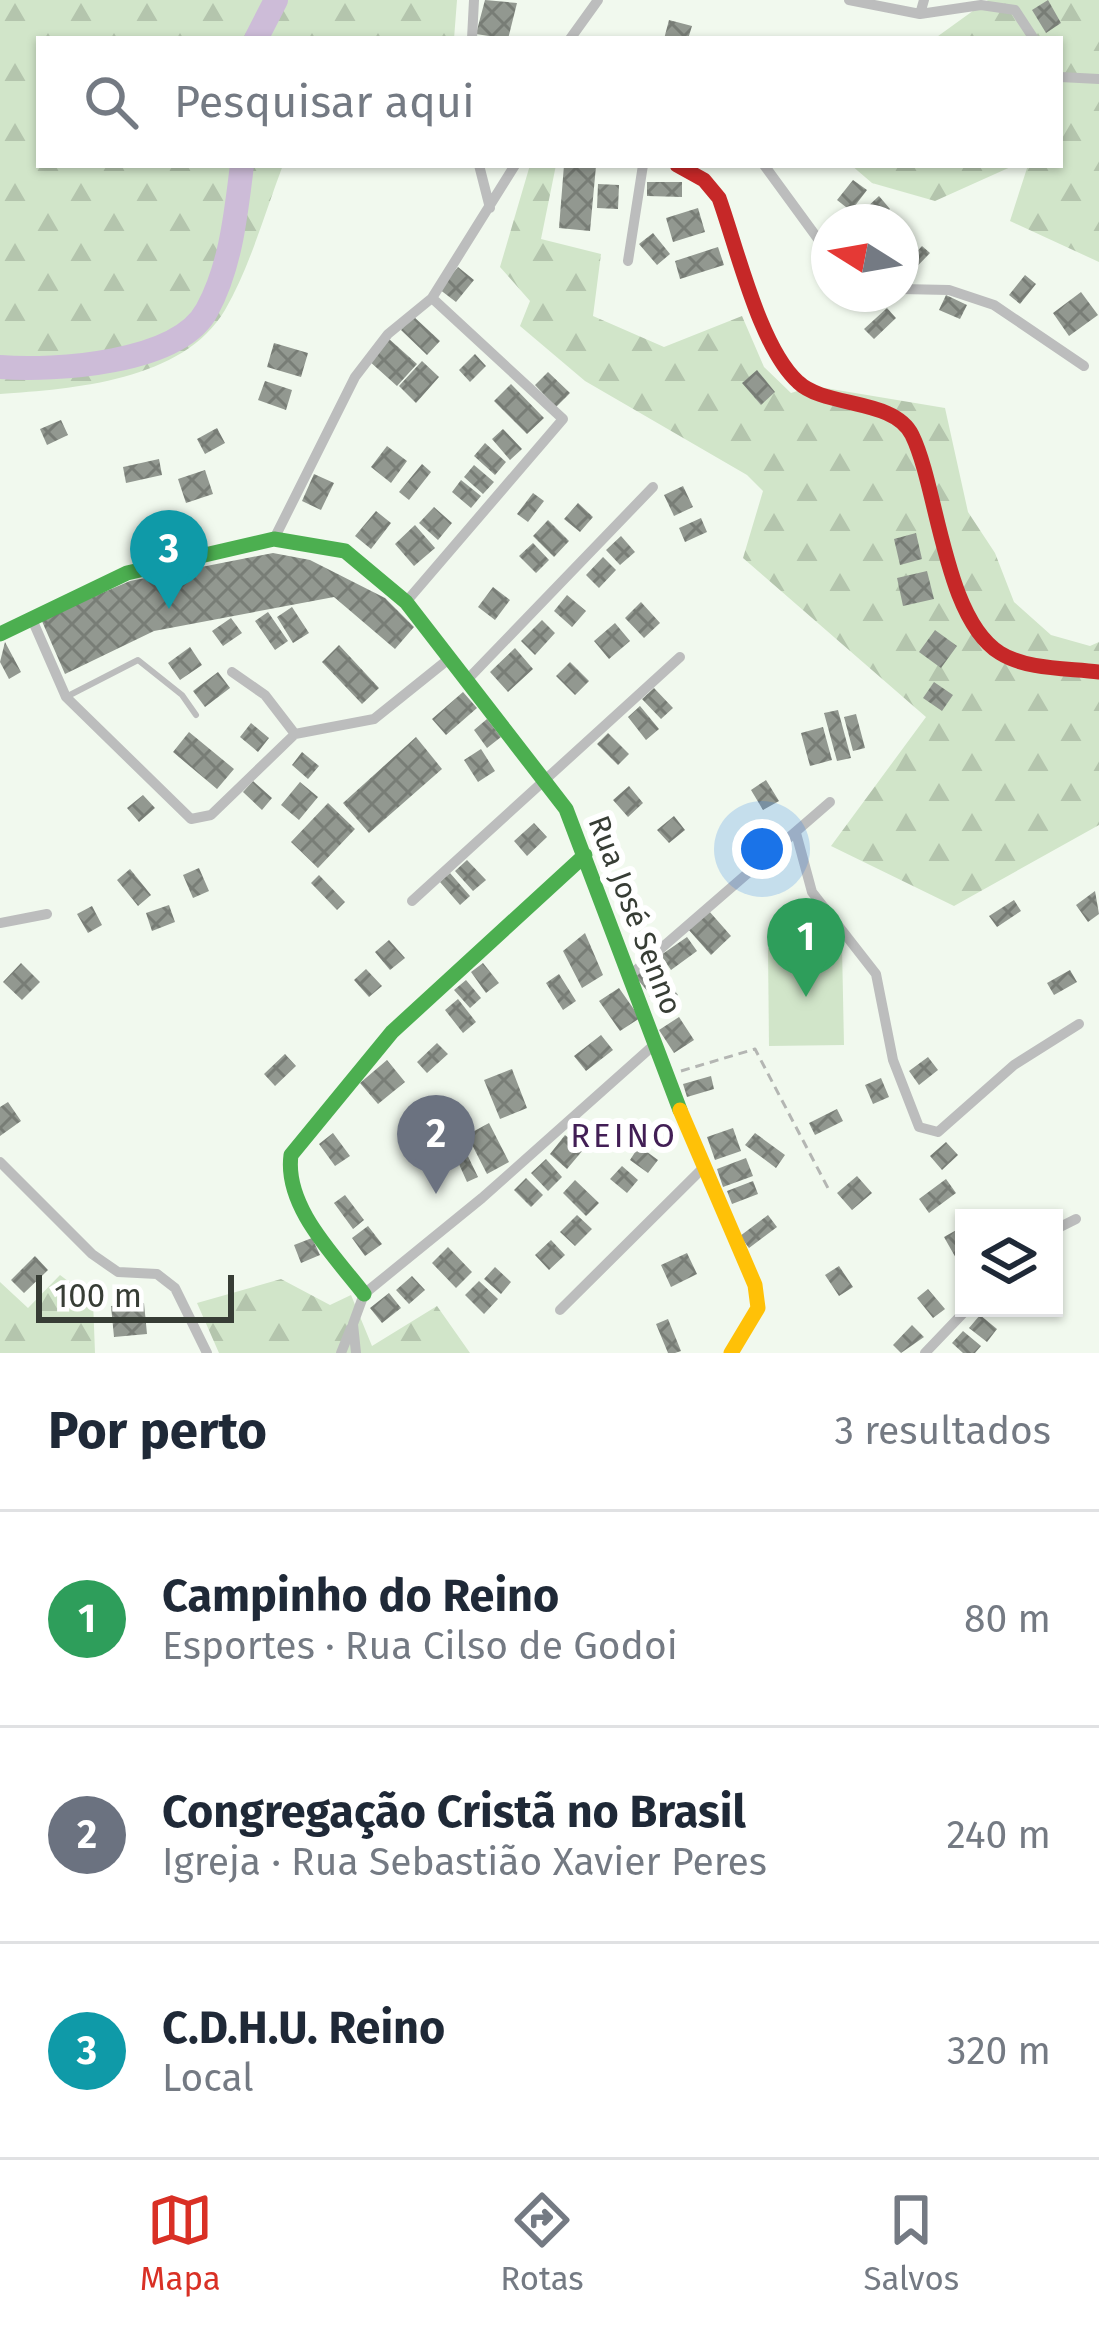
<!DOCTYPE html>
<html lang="pt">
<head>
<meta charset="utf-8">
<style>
  body { margin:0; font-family:"Fira Sans",sans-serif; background:#f6f6f7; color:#1f2937 }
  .controls { position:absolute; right:36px; bottom:36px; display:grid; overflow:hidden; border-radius:0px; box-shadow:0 3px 9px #0004 }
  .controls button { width:108px; height:108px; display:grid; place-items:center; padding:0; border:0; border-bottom:3px solid #e0e1e3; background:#fff; color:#1f2937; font:60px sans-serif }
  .compass { position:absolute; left:811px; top:204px; width:108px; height:108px; border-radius:50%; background:#fff; box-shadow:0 3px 9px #0004; rotate:281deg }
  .scale { position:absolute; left:36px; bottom:30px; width:198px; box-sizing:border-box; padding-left:12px; border:6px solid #373d35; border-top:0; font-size:33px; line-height:42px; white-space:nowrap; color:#373d35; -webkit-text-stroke:9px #fff; paint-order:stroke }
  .you { position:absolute; left:762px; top:849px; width:42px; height:42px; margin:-30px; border:9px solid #fff; border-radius:50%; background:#1a73e8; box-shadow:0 0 0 18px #1a73e833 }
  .badge { display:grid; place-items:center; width:78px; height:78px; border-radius:50%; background:#d93025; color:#fff; font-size:39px; font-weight:700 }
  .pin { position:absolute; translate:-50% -99px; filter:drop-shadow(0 3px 6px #0008) }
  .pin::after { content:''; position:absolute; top:63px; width:42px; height:36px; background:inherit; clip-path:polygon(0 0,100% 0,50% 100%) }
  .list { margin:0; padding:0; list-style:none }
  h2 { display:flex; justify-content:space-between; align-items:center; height:156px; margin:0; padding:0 48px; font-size:51px }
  h2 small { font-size:39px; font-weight:400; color:#747a83 }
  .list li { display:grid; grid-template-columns:78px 1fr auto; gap:36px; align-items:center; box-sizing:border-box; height:216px; padding:0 48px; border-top:3px solid #e0e1e3 }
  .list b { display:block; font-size:45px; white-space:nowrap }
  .list p { margin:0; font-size:39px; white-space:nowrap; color:#747a83 }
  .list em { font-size:39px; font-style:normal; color:#747a83 }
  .icon { flex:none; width:66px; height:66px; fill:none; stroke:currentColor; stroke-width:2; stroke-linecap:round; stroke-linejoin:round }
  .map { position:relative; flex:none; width:1099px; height:1353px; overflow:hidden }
  .search { position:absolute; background:#fff; box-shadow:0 3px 9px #0004; left:36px; right:36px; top:36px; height:132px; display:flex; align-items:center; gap:30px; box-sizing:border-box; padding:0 42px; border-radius:0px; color:#747a83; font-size:45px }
  .sheet { height:804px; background:#fff }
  nav { display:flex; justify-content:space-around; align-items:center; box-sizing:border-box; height:168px; border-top:3px solid #e0e1e3; background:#fff; font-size:33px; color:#747a83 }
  nav a { display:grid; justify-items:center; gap:6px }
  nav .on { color:#d93025 }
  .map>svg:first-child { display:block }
</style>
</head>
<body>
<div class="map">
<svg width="1099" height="1353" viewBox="0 0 1099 1353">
  <defs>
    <pattern id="forest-firs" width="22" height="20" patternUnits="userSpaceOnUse" patternTransform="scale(3)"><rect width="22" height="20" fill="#d1e5c9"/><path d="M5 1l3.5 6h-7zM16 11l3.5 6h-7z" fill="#b4c5ad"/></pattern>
    <pattern id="building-cross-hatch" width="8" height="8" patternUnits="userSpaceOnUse" patternTransform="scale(3)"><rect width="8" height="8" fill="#929890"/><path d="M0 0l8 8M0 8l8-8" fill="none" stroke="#787d76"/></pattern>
  </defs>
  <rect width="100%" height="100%" fill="#f1f9ee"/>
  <path fill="url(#forest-firs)" d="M0,0H457L454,39H39V165H283C265,212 250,267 225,310C183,381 73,389 0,394Z
    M988,0H1099V262L1010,221L1028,165H1060V39H934Z
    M530,165H556L541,239L601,254L593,316L664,347L742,316L764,367L791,393L813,386L945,408L968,512L995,553L1014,602L1051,635L1090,646L1099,642V825L954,906L831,846L926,717L743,558L763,491L747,475L585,381L520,326L530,301L500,267Z
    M851,165H1015L935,201L872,183Z
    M60,1275L93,1300L95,1353H0V1282L28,1308Z
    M281,1279L330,1305L351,1295L372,1346L437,1306L470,1353H219L197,1303Z"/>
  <path fill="#d1e5c9" d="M842,947L844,1045L769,1046L768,948Z"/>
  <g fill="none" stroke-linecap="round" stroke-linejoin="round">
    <path stroke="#cdbcd8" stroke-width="24" d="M256,39L276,0
      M0,367C55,371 178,364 207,310C231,266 236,213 242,165"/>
  </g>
  <path fill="url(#building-cross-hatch)" d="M485,0L517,3L508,39L476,34Z
    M1048,0L1061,23L1046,33L1032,10Z
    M669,20L692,26L688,39H664Z
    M564,165L596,166L590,231L559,228Z
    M853,180L867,190L851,211L837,200Z
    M647,182H682V197L647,196Z
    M598,184L619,185L618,209L597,208Z
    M879,196L890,209L876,222H851Z
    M698,208L705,232L673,242L666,218Z
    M653,233L670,254L657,265L639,244Z
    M922,246L930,253L904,280L901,269Z
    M718,247L724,265L680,279L675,261Z
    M458,267L474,280L456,302L439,289Z
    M1025,275L1036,284L1020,304L1009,295Z
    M1081,292L1098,315L1069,336L1053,313Z
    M946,295L967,305L960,319L939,310Z
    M887,308L896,318L874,339L864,329Z
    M413,316L440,341L427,355L401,330Z
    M388,338L417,364L397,386L368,360Z
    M274,343L308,353L301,377L267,367Z
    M475,354L486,366L470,382L459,370Z
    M422,361L439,377L416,403L399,386Z
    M757,370L775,392L761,405L742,383Z
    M548,372L570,393L556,407L535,385Z
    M265,381L292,390L286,410L258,400Z
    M511,384L544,418L527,434L494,401Z
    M61,420L68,435L47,445L40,429Z
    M217,428L225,443L205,454L197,439Z
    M503,429L522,449L510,460L492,439Z
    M485,443L506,462L495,475L474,456Z
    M387,446L407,461L391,483L371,467Z
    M159,459L162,475L126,483L123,467Z
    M422,464L431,472L409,500L399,492Z
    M474,465L494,482L483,494L464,477Z
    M205,470L213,494L186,503L178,479Z
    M314,474L334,483L321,510L302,501Z
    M461,480L481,496L471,508L452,492Z
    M683,486L693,507L674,516L664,495Z
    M533,493L544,501L528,522L517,514Z
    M578,503L593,517L580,532L564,519Z
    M434,507L452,523L438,540L419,523Z
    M376,511L391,523L371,549L355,536Z
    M701,518L707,532L685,542L679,528Z
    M548,520L569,541L554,557L533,536Z
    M415,525L435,548L414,566L395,544Z
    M916,533L922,559L900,565L894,539Z
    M621,536L635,552L620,565L606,550Z
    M533,543L549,560L536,573L519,556Z
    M273,553L310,560L385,598L414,627L395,649L334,597L154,631L65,674L41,619L130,581Z
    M603,557L616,570L599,588L586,575Z
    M927,571L934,599L903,606L897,578Z
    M493,587L510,600L495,620L478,607Z
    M567,595L586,611L572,627L554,611Z
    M641,602L660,623L644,638L625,618Z
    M292,607L309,633L293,643L277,617Z
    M268,612L288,641L275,650L255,621Z
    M231,618L242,633L223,646L212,631Z
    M542,620L555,633L535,655L521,641Z
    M615,623L630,641L609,659L594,641Z
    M935,630L957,646L941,668L919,652Z
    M5,642L21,672L9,679L0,662Z
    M339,645L379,688L362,704L322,662Z
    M190,647L202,665L180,680L168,663Z
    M515,648L533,669L508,692L490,672Z
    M570,662L589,681L575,695L556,676Z
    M218,672L230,688L205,707L193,691Z
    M934,682L953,695L942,711L923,698Z
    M654,688L673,708L661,719L642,699Z
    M463,692L477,708L446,735L432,719Z
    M640,706L659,729L646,740L628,717Z
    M838,710L851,758L837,761L824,713Z
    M856,714L865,748L853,751L844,717Z
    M487,719L501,737L487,748L474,730Z
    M251,723L269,738L258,752L240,737Z
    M823,727L832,760L810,766L801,733Z
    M189,732L234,769L217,789L173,752Z
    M608,733L629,754L618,765L597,744Z
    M416,737L442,769L369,833L343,803Z
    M481,749L495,771L478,782L464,760Z
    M302,752L319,766L308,779L292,765Z
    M766,780L779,801L763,810L751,790Z
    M253,781L272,798L262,810L243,792Z
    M300,782L318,797L299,820L281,805Z
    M629,786L643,803L628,817L613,800Z
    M143,795L155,808L139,822L127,808Z
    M328,803L355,829L318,868L291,842Z
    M674,816L685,830L669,843L657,830Z
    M534,823L547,837L527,856L514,841Z
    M467,860L486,880L473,891L455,871Z
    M199,868L209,891L193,898L183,875Z
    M130,869L151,895L138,906L117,880Z
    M450,873L470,896L460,905L440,882Z
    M319,875L345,902L337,910L311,883Z
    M1095,891L1099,914L1088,922L1076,905Z
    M1014,900L1021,911L997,927L989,916Z
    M169,905L175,922L152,931L146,913Z
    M92,906L102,925L88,933L77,914Z
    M709,911L731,936L711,955L688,929Z
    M585,933L603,975L582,988L563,951Z
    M687,937L697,951L671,970L661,955Z
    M389,940L405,958L390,970L375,952Z
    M653,960L668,978L649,993L634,975Z
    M21,963L40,982L22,1000L3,982Z
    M483,963L499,983L486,993L471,972Z
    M366,969L382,986L369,997L354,980Z
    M1070,970L1077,982L1054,995L1047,983Z
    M559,974L576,1001L563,1010L546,983Z
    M466,980L481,998L470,1008L454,990Z
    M668,982L678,995L659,1009L649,996Z
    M619,988L640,1018L620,1031L599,1001Z
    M458,999L476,1022L463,1033L445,1010Z
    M679,1017L694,1040L674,1053L659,1030Z
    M601,1035L613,1050L586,1071L574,1056Z
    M437,1043L448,1054L427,1073L417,1062Z
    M285,1054L296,1066L275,1086L264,1074Z
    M928,1057L938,1070L919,1085L909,1071Z
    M387,1060L405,1082L378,1104L360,1083Z
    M512,1069L527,1108L500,1119L484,1080Z
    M711,1076L714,1089L687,1097L683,1084Z
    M881,1078L889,1097L873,1104L865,1085Z
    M8,1102L21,1121L0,1136V1107Z
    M837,1109L843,1121L815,1135L809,1123Z
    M489,1123L509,1162L487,1174L467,1135Z
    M733,1128L741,1151L715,1160L707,1137Z
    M333,1133L350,1156L335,1166L319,1144Z
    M755,1133L785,1155L776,1168L745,1145Z
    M565,1135L583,1150L567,1169L550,1154Z
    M946,1142L958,1155L942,1170L930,1156Z
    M639,1146L658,1160L648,1173L630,1160Z
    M464,1148L478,1177L467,1182L454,1153Z
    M746,1158L753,1176L723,1187L717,1169Z
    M546,1159L562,1177L548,1191L531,1173Z
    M622,1166L638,1180L627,1193L610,1179Z
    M857,1176L872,1193L852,1210L837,1193Z
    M526,1178L543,1195L531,1207L514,1190Z
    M946,1179L956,1193L929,1213L919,1199Z
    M575,1180L599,1203L586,1216L563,1193Z
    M753,1181L758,1194L732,1204L727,1191Z
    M345,1195L364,1220L353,1229L334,1203Z
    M577,1215L592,1229L575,1246L560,1232Z
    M768,1215L777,1227L749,1248L740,1236Z
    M368,1226L382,1244L365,1256L352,1238Z
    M960,1228L964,1256L957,1260L944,1237Z
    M312,1238L320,1255L301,1263L294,1245Z
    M551,1240L565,1255L549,1270L535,1255Z
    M448,1247L472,1272L456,1288L432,1263Z
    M687,1253L697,1274L671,1287L661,1265Z
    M35,1256L48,1270L24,1293L11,1280Z
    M839,1266L853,1287L839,1296L825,1275Z
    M495,1267L511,1282L501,1294L484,1279Z
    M412,1276L425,1290L409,1304L396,1290Z
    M479,1281L498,1299L484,1314L465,1295Z
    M928,1289L945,1309L933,1318L917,1298Z
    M389,1293L401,1308L382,1323L370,1308Z
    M144,1303L147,1334L114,1337L111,1306Z
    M980,1315L997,1329L987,1342L969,1328Z
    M668,1319L681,1351L675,1353H668L656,1324Z
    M912,1325L924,1337L901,1353L893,1345Z
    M963,1331L981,1346L975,1353H963L952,1343Z"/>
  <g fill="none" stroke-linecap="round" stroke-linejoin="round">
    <path stroke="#b4b6b3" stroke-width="3" stroke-dasharray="9 6" stroke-linecap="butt" d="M681,1071L755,1049L829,1190"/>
    <path stroke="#bcbdbd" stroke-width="6" d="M66,697L138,660L182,695L196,715"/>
    <path stroke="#bcbdbd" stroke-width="10" d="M849,0L920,14L924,0
      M920,14L981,5L1015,10L1034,39
      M472,39L474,0
      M570,39L598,0
      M1060,77L1099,79
      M479,165L490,208
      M764,165L829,254
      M628,261L643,165
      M901,289L949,290L994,305L1084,366
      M274,539L355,377L388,334L432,298L515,165
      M406,602L563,419L432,298
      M31,617L66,697L191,819L211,815L295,734L374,719L450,658
      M232,672L265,695L295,734
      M467,680L653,487
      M796,833L812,892L876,974L893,1060L919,1127L938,1132L1014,1065L1079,1024
      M412,901L680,657
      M0,923L47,914
      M628,977L830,802
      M0,1162L92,1254L118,1272L157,1274L175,1288L207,1353
      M1054,1230L1076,1219
      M560,1310L702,1169
      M341,1353L351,1328
      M356,1353L353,1324L364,1294L482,1198L655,1044
      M925,1353L968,1308"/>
    <path stroke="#4caf50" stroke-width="15" d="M0,634L127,573L274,539L345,551L406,602L566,809L680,1110
      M364,1294C335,1256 284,1207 291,1155L392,1032L585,855"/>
    <path stroke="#ffc107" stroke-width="15" d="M680,1110L755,1285L758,1308L731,1353"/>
    <path stroke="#c62828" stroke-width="15" d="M677,165L704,180L719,198C737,248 760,348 798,382C825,408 894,398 912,435C938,488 944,618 1000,653C1027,670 1069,668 1099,672"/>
  </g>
  <g text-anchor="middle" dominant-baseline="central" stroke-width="12" stroke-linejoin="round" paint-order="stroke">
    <g font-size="30" fill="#373d35" stroke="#fff">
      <text transform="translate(635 915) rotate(69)">Rua José Senno</text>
    </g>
    <g font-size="33" letter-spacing="3" fill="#421e55" stroke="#fff">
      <text x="624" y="1136">REINO</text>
    </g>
  </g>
</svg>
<div class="controls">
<button><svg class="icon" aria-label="layers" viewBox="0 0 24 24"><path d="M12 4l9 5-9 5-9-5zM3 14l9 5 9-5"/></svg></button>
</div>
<svg class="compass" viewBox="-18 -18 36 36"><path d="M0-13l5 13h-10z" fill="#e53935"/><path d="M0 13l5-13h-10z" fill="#747a83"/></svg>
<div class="scale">100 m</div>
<div class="you"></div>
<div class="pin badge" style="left:806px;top:997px;background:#2e9e5b">1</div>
<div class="pin badge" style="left:436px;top:1194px;background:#6b7280">2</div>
<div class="pin badge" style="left:169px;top:609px;background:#0f9aa8">3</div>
<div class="search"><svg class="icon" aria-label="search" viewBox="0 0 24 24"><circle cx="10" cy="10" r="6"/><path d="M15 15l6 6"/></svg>Pesquisar aqui</div>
</div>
<section class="sheet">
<h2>Por perto<small>3 resultados</small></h2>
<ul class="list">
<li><span class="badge" style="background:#2e9e5b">1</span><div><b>Campinho do Reino</b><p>Esportes · Rua Cilso de Godoi</p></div><em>80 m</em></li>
<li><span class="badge" style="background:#6b7280">2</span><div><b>Congregação Cristã no Brasil</b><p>Igreja · Rua Sebastião Xavier Peres</p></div><em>240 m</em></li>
<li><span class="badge" style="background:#0f9aa8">3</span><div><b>C.D.H.U. Reino</b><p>Local</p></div><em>320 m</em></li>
</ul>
</section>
<nav>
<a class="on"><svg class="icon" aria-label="map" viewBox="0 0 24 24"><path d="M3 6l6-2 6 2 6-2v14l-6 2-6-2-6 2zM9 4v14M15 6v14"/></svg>Mapa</a>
<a><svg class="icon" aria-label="directions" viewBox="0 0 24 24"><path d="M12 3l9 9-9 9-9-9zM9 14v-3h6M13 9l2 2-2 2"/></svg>Rotas</a>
<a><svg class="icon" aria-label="saved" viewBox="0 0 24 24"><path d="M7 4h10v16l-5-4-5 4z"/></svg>Salvos</a>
</nav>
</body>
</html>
